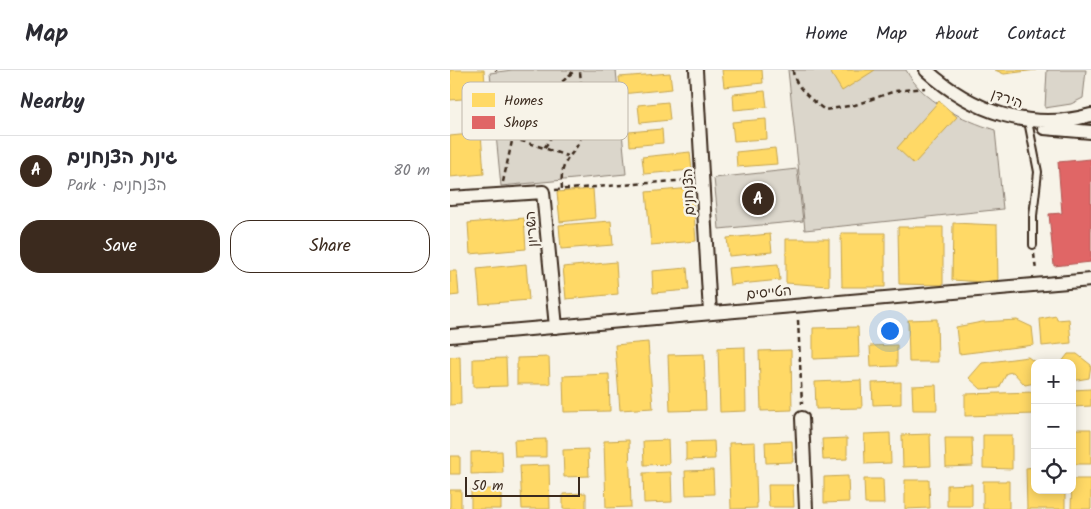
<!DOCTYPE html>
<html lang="en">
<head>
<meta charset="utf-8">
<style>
  body { margin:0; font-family:Kalam,"Playpen Sans Hebrew",sans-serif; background:#f2f2f3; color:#2b2b33 }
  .controls { position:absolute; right:15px; bottom:15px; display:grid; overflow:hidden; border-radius:10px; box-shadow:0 2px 12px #0003 }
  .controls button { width:45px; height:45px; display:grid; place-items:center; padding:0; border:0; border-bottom:1px solid #e1e1e2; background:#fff; color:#2b2b33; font:25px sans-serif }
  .scale { position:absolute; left:15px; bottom:12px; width:115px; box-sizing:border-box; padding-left:5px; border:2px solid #3b2a1e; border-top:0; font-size:14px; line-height:18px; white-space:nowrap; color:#3b2a1e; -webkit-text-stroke:4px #f7f3e8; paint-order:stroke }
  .you { position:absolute; left:439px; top:260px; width:18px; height:18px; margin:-12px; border:4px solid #fff; border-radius:50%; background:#1a73e8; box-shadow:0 0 0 8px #1a73e833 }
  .badge { display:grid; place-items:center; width:32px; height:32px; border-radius:50%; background:#3b2a1e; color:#fff; font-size:16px; font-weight:700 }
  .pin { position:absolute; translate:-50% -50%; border:2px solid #fff; box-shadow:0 1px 5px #0006 }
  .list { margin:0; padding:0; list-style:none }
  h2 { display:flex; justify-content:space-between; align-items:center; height:65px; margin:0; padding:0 20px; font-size:21px }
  h2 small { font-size:16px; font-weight:400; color:#7c7c81 }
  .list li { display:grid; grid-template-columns:32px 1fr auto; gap:15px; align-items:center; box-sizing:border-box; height:70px; padding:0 20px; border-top:1px solid #e1e1e2 }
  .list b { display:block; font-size:19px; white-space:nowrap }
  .list p { margin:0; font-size:16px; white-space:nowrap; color:#7c7c81 }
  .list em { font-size:16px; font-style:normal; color:#7c7c81 }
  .actions { display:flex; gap:10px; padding:15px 20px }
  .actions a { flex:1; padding:11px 0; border:1px solid #3b2a1e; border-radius:20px; text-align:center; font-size:18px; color:#3b2a1e }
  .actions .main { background:#3b2a1e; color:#fff }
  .icon { flex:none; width:28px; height:28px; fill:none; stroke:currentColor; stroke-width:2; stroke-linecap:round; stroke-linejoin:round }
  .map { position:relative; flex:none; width:641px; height:439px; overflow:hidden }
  header { display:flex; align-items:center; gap:30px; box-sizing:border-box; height:70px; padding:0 25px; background:#fff; border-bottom:1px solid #e1e1e2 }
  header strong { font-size:24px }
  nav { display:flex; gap:28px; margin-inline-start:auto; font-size:18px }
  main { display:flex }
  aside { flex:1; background:#fff }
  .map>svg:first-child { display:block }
</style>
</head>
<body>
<header>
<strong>Map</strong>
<nav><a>Home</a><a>Map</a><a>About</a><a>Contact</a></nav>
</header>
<main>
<aside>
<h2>Nearby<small></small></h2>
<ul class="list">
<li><span class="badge">A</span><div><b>גינת הצנחנים</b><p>Park · הצנחנים</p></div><em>80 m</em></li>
</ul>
<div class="actions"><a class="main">Save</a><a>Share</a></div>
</aside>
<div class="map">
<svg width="641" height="439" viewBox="0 0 641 439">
  <rect width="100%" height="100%" fill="#f7f3e8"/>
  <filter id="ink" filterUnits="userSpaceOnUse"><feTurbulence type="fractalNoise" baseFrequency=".02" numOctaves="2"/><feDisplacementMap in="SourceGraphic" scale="10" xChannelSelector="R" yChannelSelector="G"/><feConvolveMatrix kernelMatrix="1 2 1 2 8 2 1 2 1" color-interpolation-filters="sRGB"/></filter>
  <g filter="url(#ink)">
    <path fill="#dbd6cb" stroke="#8b8074" d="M62,0H166L176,104L51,116L40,3Z
      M338,0H456C472,31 513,50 545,60L553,139L355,160Z
      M597,0H636L633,28L621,34L595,38Z
      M347,99L353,151L269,159L264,108Z"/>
    <path fill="#ffd966" stroke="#c4a450" d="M0,0H34L36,27L0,30Z
      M272,0H312L313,13L274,17Z
      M379,0H425L392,21Z
      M545,0H586L554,4Z
      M220,3L222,19L171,24L169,7Z
      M315,21L317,37L284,40L283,24Z
      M489,31L507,47L464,94L447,78Z
      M218,32L220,50L190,53L188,35Z
      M316,49L317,69L284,71L282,52Z
      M212,59L213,73L180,76L179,62Z
      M31,63L34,104L0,107V66Z
      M325,78L327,94L287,97L286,82Z
      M240,82L242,100L194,104L192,87Z
      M242,118L246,171L201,175L196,122Z
      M143,119L145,148L110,152L107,122Z
      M74,148L76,179L20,184L18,153Z
      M161,151L163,175L111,179L109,155Z
      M503,153L547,155L548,213L502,210Z
      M448,157H493V215L449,214Z
      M391,163H435V217H392Z
      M320,164L322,182L279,186L277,168Z
      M336,169H379V216L336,213Z
      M166,192L168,224L116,229L113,197Z
      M76,194L79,230L30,234L27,199Z
      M328,194L330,210L280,215L278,198Z
      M237,198L239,220L203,223L202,201Z
      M0,201H7L9,225L0,226Z
      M606,246L607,250L619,249L621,273L592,276L590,249Z
      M487,249L488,292H459L458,250Z
      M567,250L582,257L584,275L509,284L506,257L532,252Z
      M408,257L409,287L363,289V258Z
      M198,272L203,338L170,340L165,275Z
      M447,275V296L421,297L420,276Z
      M295,277L296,341L270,342L268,278Z
      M341,280L342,340L311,341L309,281Z
      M254,284L256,340L220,341L218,285Z
      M618,284H627L641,295L639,308L622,311V293H611Z
      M10,286L11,334L0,335V287Z
      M99,287L100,314H67V288Z
      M578,287L586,293L585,313L575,315L563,302L557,303L549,318L531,319L519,308L532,293Z
      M56,288L57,316L23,317V289Z
      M159,304L160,341L114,342L113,306Z
      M411,310L412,338L366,339L365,312Z
      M451,312V334L423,335L422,313Z
      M486,315L487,340H463L462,316Z
      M641,319V336L622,337V320Z
      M585,322V344L515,346V324Z
      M622,359H641V394H622Z
      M440,363L441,393L415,394L414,364Z
      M480,364L481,396L453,397L452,365Z
      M533,365H562V399L533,398Z
      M397,368V389L373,390L372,369Z
      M495,368H522L523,396L496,397Z
      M96,369V387H65L64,370Z
      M179,370L181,437L156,438L154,371Z
      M218,370L219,394L194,395L193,371Z
      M264,371L265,389L236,390V372Z
      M342,371L343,392L316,393L315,372Z
      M305,372L307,438L281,439L279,373Z
      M138,379L139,406L114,407L113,380Z
      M52,381L53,403L21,404V382Z
      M0,386H10V404H0Z
      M99,395L100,439H72L70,396Z
      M585,397V420H615V439H577L576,398Z
      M263,400L264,424L236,425L235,401Z
      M221,402L222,432L194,433L193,403Z
      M398,406L399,432L374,433V407Z
      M414,409H433L434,434H415Z
      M622,409H641V439H621Z
      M455,410H479L480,438L455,439Z
      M533,411H559V439H533Z
      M522,414V436H497V415Z
      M318,415H343L344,437H319Z
      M21,419H51V439H21Z
      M0,420H11V439H0Z
      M136,423V439H113V424Z"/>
    <path fill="#e06666" stroke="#ae5450" d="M641,89V192L604,196L599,144L612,143L608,92Z"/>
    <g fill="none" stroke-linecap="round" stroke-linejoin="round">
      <g stroke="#3b2a1e" stroke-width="10">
        <path id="lane" d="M578,51L588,102L583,146V175"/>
      </g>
      <g stroke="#3b2a1e" stroke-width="16">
        <path id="street" d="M246,0L260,243
          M476,0C522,42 580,62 641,45
          M594,58L641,62
          M0,128L93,122L106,257
          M0,266L641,210
          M352,348L356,439"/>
      </g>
      <path stroke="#3b2a1e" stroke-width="2.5" stroke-dasharray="5 4" stroke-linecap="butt" d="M46,0V1
        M343,0C343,16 363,31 375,40L405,35L445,21L475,18
        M108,43L115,47L119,58L118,63L106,66L95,62L91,51L93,47Z
        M100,65V70L94,78L117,86
        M62,68L94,78
        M53,112L68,44L76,33L99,24L125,0
        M112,119C109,84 126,89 132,63C136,43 131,20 130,0
        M105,120L239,110
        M584,184L586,201
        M348,250L352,334"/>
      <use href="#lane" stroke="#f7f3e8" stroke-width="6"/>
      <use href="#street" stroke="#f7f3e8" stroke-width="12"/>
    </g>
  </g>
  <g text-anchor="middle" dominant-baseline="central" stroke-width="5" stroke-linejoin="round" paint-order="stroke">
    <g font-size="14" fill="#3b2a1e" stroke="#f7f3e8">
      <text transform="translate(557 29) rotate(19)">הירדן</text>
      <text transform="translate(239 122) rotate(-93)">הצנחנים</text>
      <text transform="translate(82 159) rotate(-95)">השריון</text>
      <text transform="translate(319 223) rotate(-5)">הטייסים</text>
    </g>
  </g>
  <rect x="12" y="12" width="166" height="58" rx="8" fill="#f7f3e8" stroke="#bfb7ab" stroke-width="1"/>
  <rect x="22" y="23" width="23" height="14" fill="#ffd966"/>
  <rect x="22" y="46" width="23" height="13" fill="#e06666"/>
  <g font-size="14" fill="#3b2a1e">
    <text x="54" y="35">Homes</text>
    <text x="54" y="57">Shops</text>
  </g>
</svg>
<div class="controls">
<button>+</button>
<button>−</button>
<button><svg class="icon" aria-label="locate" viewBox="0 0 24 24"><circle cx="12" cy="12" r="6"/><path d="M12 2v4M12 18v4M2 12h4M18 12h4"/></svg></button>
</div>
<div class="scale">50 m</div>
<div class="you"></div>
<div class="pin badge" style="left:308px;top:129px">A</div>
</div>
</main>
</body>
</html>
